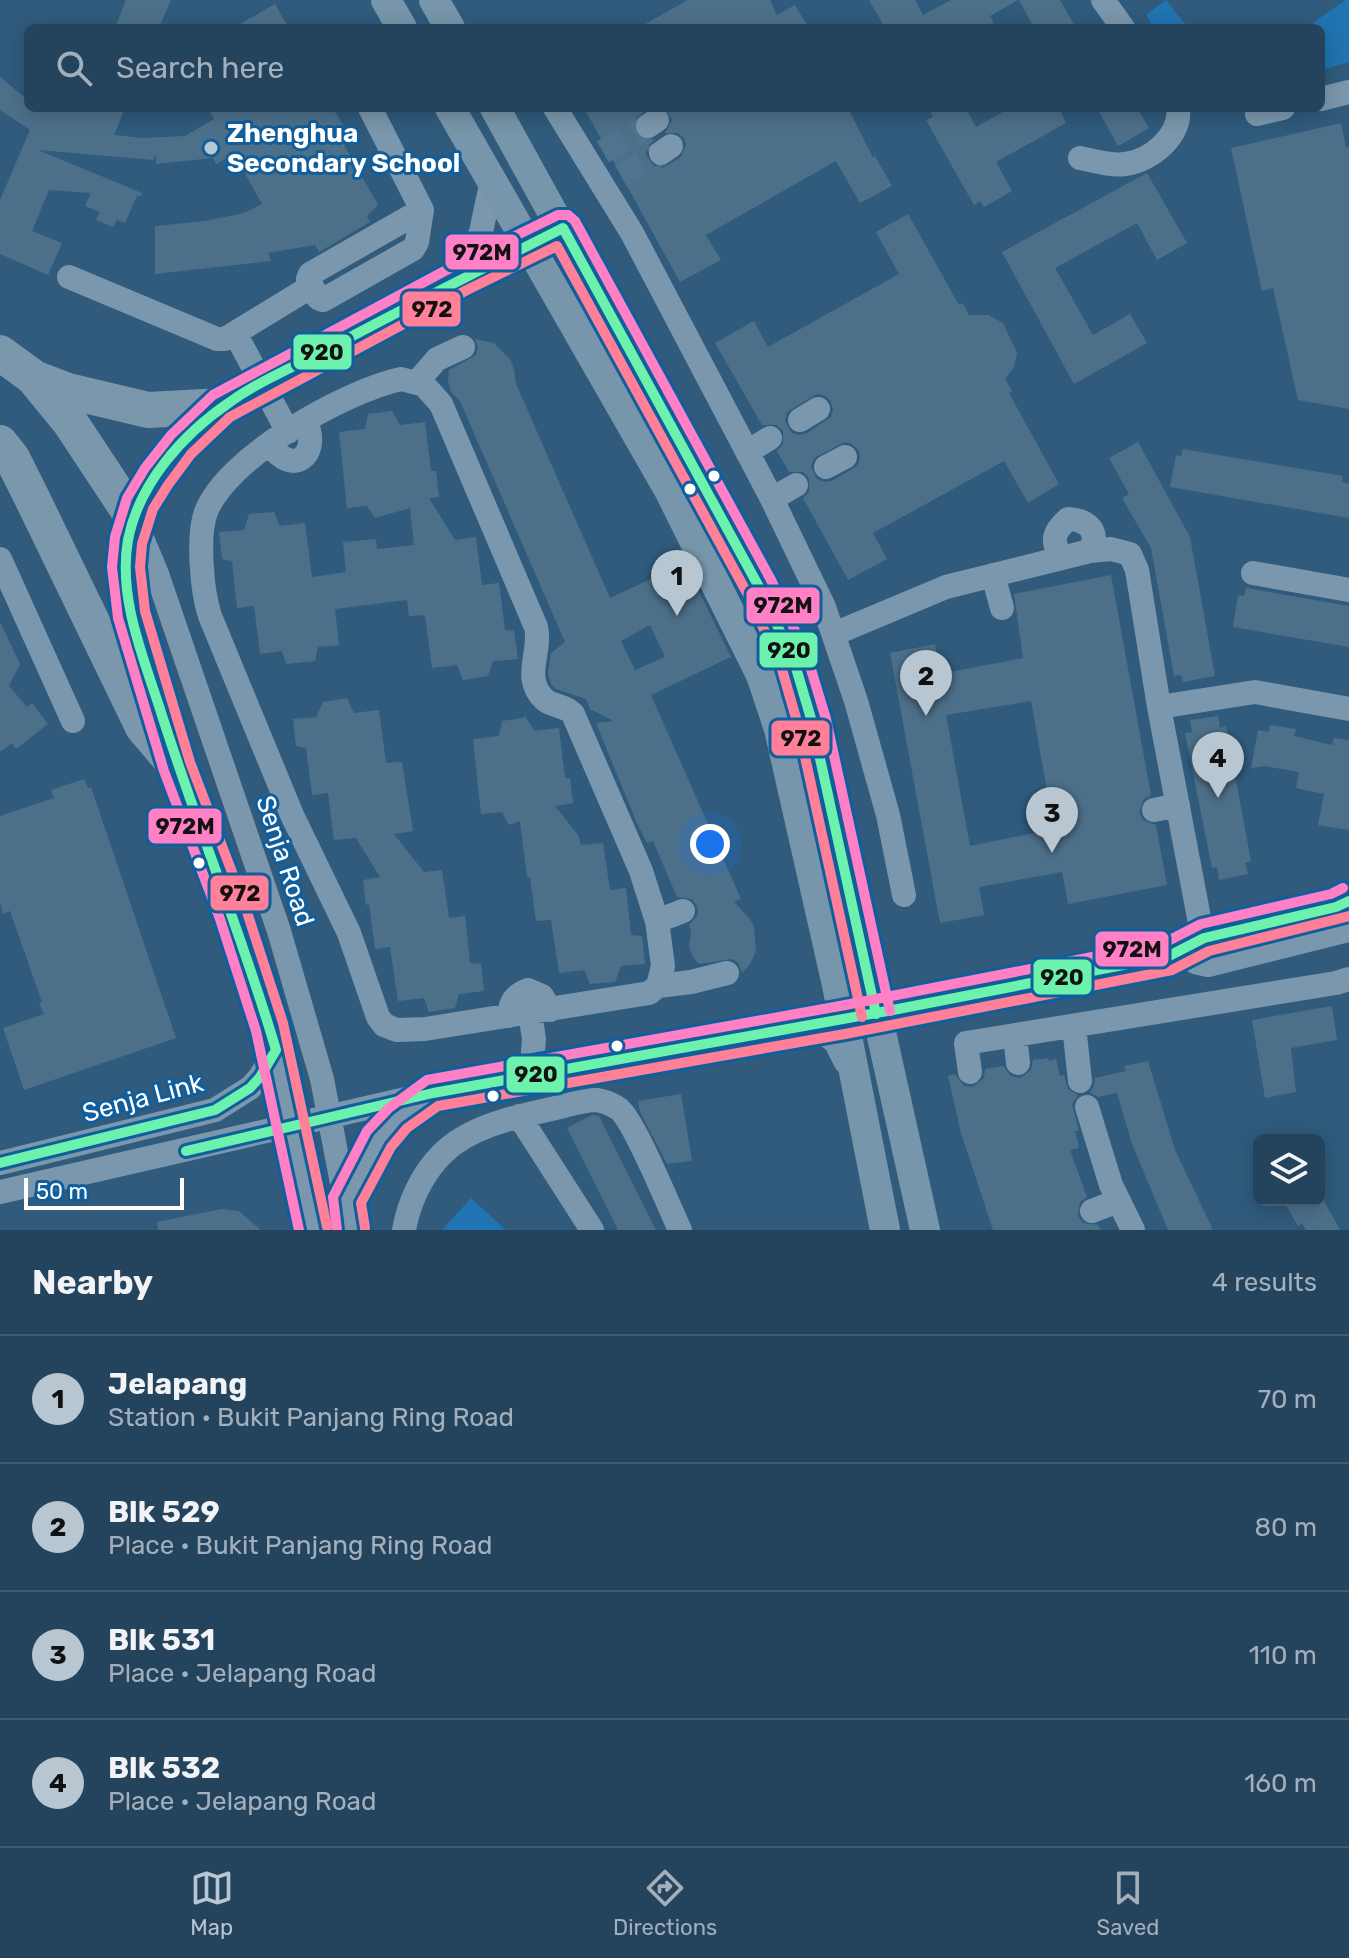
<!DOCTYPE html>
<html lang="en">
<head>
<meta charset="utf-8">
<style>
  body { margin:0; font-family:Rubik,sans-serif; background:#2c4b63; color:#f1f3f6 }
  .controls { position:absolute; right:24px; bottom:24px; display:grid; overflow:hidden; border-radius:12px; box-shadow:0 4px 20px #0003 }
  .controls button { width:72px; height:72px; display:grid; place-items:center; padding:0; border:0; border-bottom:2px solid #415c72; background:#24445d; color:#f1f3f6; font:40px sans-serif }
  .scale { position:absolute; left:24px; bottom:20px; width:160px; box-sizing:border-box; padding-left:8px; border:4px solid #fff; border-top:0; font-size:22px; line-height:28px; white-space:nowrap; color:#fff; -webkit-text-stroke:6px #105f9c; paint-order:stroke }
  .you { position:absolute; left:710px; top:844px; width:28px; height:28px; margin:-20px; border:6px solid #fff; border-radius:50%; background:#1a73e8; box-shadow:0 0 0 12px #1a73e833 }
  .badge { display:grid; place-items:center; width:52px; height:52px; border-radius:50%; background:#b7c6d1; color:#111; font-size:26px; font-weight:700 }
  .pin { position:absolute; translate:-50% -66px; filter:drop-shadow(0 2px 4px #0008) }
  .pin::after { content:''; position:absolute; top:42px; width:28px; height:24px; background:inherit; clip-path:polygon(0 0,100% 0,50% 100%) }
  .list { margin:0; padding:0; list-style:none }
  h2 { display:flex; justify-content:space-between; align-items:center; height:104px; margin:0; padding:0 32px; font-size:34px }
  h2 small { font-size:26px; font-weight:400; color:#a3b0bc }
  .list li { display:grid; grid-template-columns:52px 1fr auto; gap:24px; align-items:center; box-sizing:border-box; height:128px; padding:0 32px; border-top:2px solid #415c72 }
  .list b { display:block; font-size:30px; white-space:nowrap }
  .list p { margin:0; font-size:26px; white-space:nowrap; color:#a3b0bc }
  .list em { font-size:26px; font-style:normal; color:#a3b0bc }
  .icon { flex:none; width:44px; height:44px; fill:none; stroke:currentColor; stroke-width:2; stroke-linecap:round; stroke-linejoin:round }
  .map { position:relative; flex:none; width:1349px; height:1230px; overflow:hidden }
  .search { position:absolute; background:#24445d; box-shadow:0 4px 20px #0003; left:24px; right:24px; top:24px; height:88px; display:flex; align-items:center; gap:20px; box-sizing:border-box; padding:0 28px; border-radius:12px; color:#a3b0bc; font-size:30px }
  .sheet { height:616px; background:#24445d }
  nav { display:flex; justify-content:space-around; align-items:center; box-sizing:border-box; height:112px; border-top:2px solid #415c72; background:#24445d; font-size:22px; color:#a3b0bc }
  nav a { display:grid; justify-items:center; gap:4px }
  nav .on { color:#b7c6d1 }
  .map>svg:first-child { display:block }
</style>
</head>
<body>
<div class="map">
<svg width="1349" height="1230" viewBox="0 0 1349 1230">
  <rect width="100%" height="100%" fill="#305b7c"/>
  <path fill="#2074b1" d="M1166,0L1188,28H1154L1146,15Z
    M1345,0H1349V62L1321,70V28H1306Z
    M471,1198L506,1230H442Z"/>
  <path fill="#4d708a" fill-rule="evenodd" d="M126,0H171L159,28H115Z
    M688,0H770L777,15L795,5L809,28H638Z
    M869,0H915L923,15L951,0H1018L990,16L994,23L985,28H885Z
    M1019,0H1060L1076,28H1034Z
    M275,4L289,28H233Z
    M0,77L28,100V108H125L114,135L142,138L185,136L214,119L208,108H333L352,141L344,145L378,205L367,216L370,222L319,252L315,245L268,253L271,261L155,274V226L205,221L244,213L262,204L234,154L216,164L213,158L156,164V154L153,160L38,150L142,193L141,196H137L125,223L117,220L113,227L96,220L100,212L85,206L91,193L49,190L32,231L62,243L48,275L0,254V200L30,130L0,110Z
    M584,108H648L635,119L633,128L641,139H655L648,146L646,155L654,166L662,168L680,158L686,145L684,138L678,133H665L672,120L665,108H848L873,158L875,156L892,186L860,203L836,161L706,235L721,260L680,282Z
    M929,108H966L976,127L1010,108H1059L1066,123L996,162L1012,191L984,207L980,201L974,205L926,120L933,117Z
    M1097,108H1137L1149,128L1118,146Z
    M1341,123L1346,148L1349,147V409L1298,400L1273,288L1262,291L1231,148Z
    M1147,173L1187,243L1157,260L1137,223L1055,268L1093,335L1130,314L1147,343L1074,384L1002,252Z
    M908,214L959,305L963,303L969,315H988L1003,323L1017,353L1014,367L1005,379L1012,391L1009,393L1059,484L1028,503L1004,461L873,533L887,559L848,580L803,498L809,492V478L803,472H789L777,451L783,444V431L776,425H762L715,343L754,321L768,347L899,274L876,232ZM817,394L826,396L831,402L833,409L831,417L807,433L800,435L792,433L785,421L787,412ZM845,442L852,444L859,451L860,458L857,466L832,481L825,482L817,479L811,467L814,458Z
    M475,339L494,343L510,359L514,369L516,384L610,598L685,563L731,657L651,695L741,899L734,902L750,919L754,927L756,951L750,964L742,973L738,963L732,959L699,964L693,957L689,947L691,930L689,925L698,914L697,906L692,899L677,897L653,841L647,843L636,821L596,723L614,721L590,709L586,699L556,689L551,684L548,673L551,653L565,642L460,401L451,392L448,382L449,370L476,355L478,348ZM650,625L665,657L635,670L621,641Z
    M392,411L400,425L425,422L431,471H436L439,497L429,498L455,540L476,537L482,585L499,583L505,630L514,631L518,659L493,661L488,676L463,680L457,665L432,668L425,615L409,616L407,600L335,609L339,645L318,647L315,661L286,664L282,651L260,654L254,606L237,608L232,561L222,559L219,532L244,530L249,514L274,512L280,526L305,523L312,577L346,572L343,542L376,539L377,549L414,545L410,508L375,518L367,506L347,508L339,432L365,429L368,414Z
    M1138,442L1190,537L1215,676L1183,682L1181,675L1174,676L1151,548L1122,498L1129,494L1109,458Z
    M1183,449L1343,476L1342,482L1349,484V518L1170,487L1176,455L1181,456Z
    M1111,575L1151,795L1144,799L1139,812L1143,820L1156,825L1167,885L1068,904L1062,872L979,887L984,915L940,923L890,653L935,644L940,674L1023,658L1014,594ZM1031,701L1054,829L970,846L946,715Z
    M1246,588L1349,606V647L1233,627L1238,595L1244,596Z
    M0,622L20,664L9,686L27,707L32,703L48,724L16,749L12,743L0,752Z
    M347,698L354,713L379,710L386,763L402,762L413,831L394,834L424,872L442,870L449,918L465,916L470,963L481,964L484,991L459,994L455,1008L429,1012L424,998L398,1001L390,947L375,949L369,904L366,905L363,880L380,877L356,838L334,840L328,793L312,795L306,748L296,746L293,719L316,717L323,702Z
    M524,715L535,731L559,728L565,778H570L573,803L555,806L578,835L581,845L603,843L610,890L626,888L631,935L642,936L645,964L621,966L615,982L590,984L584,970L559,973L551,920L536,921L530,877H527L520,821L509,825L502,812L481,814L473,739L499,736L502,721L523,718Z
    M1218,716L1220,728L1226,726L1251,861L1245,863L1248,874L1219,880L1217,867L1212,868L1185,733L1192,732L1190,720Z
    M1270,725L1296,729L1294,736L1332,745L1334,738L1349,740V830L1318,825L1324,794L1296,788L1299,772L1265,766L1251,768L1258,730L1269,732Z
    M84,779L88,788L91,787L176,1038L24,1090L3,1028L44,1014L39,1003L42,1002L10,911L3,914L0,902V816L54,798L51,790Z
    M1332,1006L1337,1040L1291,1048L1296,1092L1265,1098L1252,1020Z
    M1048,1058L1049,1061L1056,1059L1060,1076L1064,1075L1068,1089L1078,1095L1072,1104L1079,1131H1075L1079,1148L1070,1150L1087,1197L1080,1202L1078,1216L1083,1223L1098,1225L1101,1230H993L961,1133L948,1076L955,1074L964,1086L973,1087L984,1078L985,1069L1003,1066L1011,1076L1020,1078L1031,1070L1033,1060Z
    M1148,1061L1175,1150L1213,1230H1168L1132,1144L1117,1093L1098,1097L1090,1092L1094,1086L1095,1078L1126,1071L1124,1066Z
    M681,1094L692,1161L667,1164L640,1112L638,1101Z
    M592,1115L599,1116L656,1230H618L567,1128Z
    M1323,1199L1340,1230H1306L1302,1223L1298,1226L1283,1200Z
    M222,1209L239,1211L261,1230H158L157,1222Z"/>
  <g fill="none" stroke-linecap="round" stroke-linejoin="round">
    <path stroke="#4f7490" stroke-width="24" stroke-dasharray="24 12" stroke-linecap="butt" d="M603,152L648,126
      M621,176L661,153"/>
    <path stroke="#7b97ad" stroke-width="24" d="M1103,0L1123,28
      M1321,99L1349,92
      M370,108L422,210L417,242L413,249L323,300L318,298L308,279L310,274L422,210
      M555,108L632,233L772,499L824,607L856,701L888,815L904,895
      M1257,114L1283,108
      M648,126L657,120
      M661,153L671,146
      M1080,158C1095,161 1111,166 1125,164C1151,161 1182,135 1178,108
      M69,277L217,339H225L312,286
      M461,278L481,232L492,180
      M235,333L288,432
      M401,379L424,385L441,404L536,627C542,652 521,678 545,700C554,707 565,705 573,714L641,871L657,921L663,966L658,986L649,993L425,1029L397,1030L384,1025L378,1017L349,933L292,815L210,616C202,592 197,536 206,512C227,457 345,391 401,379Z
      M417,382L437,359L463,347
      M800,420L818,409
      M270,444C292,478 321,455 306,422
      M747,452L770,438
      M826,467L845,457
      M772,499L796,485
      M134,519L157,574L279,931L322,1079L351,1230
      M1063,558C1050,542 1053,532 1068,519C1088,520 1100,531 1090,551
      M0,559L73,721
      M1253,573L1349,590
      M993,575L1002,608
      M834,634L946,587L1090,551L1111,549L1130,554L1137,570L1159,707L1208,965
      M1159,707L1255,692L1349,709
      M1154,810L1178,805
      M657,921L683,911
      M1195,962L1208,965L1349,930
      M658,986L691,982L727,973
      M530,1012L534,1039L531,1076
      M509,1016C510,1002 515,995 528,990L542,996L550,1010
      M1074,1026L1080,1081
      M1015,1035L1018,1063
      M970,1072L966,1043L1336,983L1349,979
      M1087,1107L1111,1185L1133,1230
      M519,1116L592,1230
      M0,1163L215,1110L250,1088L260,1077L276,1050
      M0,1192L432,1093L843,1020L1169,956L1204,938L1336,907L1349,901
      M346,1201C370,1154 379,1131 424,1099
      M1092,1211L1118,1201
      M313,1230L270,1027L233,914L177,767L131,614L126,567L128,541L140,503L156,477L181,445L222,406L461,278L563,228
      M404,1230C409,1202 422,1174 442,1154C472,1124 521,1116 560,1107C572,1104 585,1100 597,1100C604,1101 613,1105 619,1109C635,1122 669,1207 680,1230"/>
    <path stroke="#7896ab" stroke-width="30" d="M386,0L402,28
      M434,0L450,28
      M450,108L669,490L761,675L779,729L837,985L885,1230
      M495,108L759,587L794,661L812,722L925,1230
      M818,1025L838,1040L848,1060"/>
    <path stroke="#7b97ac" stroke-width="36" d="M0,353L33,377L70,422L134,519
      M34,378L68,391L148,410L222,406
      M0,443L12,458L33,500L143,727L177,767"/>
    <g stroke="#105f9c" stroke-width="16">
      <path id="bus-1" d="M186,1151L433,1093L893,1010L1169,956L1204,938L1336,907L1349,901
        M0,1163L215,1110L250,1088L260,1077L276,1050C242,934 195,821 159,706C142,654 118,596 128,540C139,483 183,434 230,402C259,381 294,367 326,350C404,308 484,268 563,228L759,587L794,661L812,722L876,1014"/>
    </g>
    <g stroke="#105f9c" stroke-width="16">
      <path id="bus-2" d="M327,1227L283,1023L246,909L190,762L145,611L140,567L142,544L153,509L168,485L191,454L230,417L467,290L557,246L747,593L781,666L798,725L862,1017
        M365,1228L361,1203L391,1147L407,1128L438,1106L845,1034L1172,970L1209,951L1349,916"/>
    </g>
    <g stroke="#105f9c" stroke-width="16">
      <path id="bus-3" d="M299,1230L256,1031L220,919L164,771L118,618L112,567L115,537L127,498L145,468L171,435L213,395L454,266L558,215H568L575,221L771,580L807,656L826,719L890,1011
        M337,1230L333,1197L367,1131L389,1108L427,1080L840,1006L1164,943L1201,924L1331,894L1343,888"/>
    </g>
    <use href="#bus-1" stroke="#6df2ae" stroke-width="10"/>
    <use href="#bus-2" stroke="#ff8098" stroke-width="10"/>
    <use href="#bus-3" stroke="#ff80c5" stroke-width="10"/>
  </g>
  <circle fill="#b7c6d1" stroke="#105f9c" stroke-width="3" cx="211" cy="148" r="8"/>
  <g fill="#fff" stroke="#105f9c" stroke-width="3">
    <circle cx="714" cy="476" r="7"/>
    <circle cx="690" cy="489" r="7"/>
    <circle cx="199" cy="863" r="7"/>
    <circle cx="617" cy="1046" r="7"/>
    <circle cx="493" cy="1096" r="7"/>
  </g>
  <g text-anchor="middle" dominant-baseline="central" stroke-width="6" stroke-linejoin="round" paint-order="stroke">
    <g font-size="26" font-weight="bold" fill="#fff" stroke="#105f9c" text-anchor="start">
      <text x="227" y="133">Zhenghua<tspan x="227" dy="30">Secondary School</tspan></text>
    </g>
    <g font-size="26" fill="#fff" stroke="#105f9c">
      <text transform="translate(285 861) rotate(72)">Senja Road</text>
      <text transform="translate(143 1098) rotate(-15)">Senja Link</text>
    </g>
  </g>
  <g stroke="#105f9c" stroke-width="3">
    <rect x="444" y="233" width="76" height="38" rx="8" fill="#ff80c5"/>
    <rect x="401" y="290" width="61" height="38" rx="8" fill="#ff8098"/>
    <rect x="292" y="333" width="61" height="38" rx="8" fill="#6df2ae"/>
    <rect x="745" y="586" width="76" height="39" rx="8" fill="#ff80c5"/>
    <rect x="758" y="631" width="61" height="38" rx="8" fill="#6df2ae"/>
    <rect x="770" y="719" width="61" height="38" rx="8" fill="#ff8098"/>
    <rect x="147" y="807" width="76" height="38" rx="8" fill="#ff80c5"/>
    <rect x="209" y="874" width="61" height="38" rx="8" fill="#ff8098"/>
    <rect x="1094" y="930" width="76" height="38" rx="8" fill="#ff80c5"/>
    <rect x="1032" y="958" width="61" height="38" rx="8" fill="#6df2ae"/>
    <rect x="505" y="1055" width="61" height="39" rx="8" fill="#6df2ae"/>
  </g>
  <g font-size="22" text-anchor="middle" font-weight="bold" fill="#111">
    <text x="482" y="260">972M</text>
    <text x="432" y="317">972</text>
    <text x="322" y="360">920</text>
    <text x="783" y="613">972M</text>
    <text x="789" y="658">920</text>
    <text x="801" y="746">972</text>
    <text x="185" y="834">972M</text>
    <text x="240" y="901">972</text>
    <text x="1132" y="957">972M</text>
    <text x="1062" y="985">920</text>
    <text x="536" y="1082">920</text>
  </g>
</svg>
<div class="controls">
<button><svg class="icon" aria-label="layers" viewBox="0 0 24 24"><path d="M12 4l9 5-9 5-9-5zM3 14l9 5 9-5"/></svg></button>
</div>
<div class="scale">50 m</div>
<div class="you"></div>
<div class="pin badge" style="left:677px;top:616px">1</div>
<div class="pin badge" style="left:926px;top:716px">2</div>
<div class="pin badge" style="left:1052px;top:853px">3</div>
<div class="pin badge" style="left:1218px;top:798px">4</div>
<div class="search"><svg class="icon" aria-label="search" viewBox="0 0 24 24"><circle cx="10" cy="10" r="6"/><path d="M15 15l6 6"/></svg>Search here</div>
</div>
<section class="sheet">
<h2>Nearby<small>4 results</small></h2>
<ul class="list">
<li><span class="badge">1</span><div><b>Jelapang</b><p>Station · Bukit Panjang Ring Road</p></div><em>70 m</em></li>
<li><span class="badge">2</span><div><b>Blk 529</b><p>Place · Bukit Panjang Ring Road</p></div><em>80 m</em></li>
<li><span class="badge">3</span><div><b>Blk 531</b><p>Place · Jelapang Road</p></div><em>110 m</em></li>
<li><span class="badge">4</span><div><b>Blk 532</b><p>Place · Jelapang Road</p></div><em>160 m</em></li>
</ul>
</section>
<nav>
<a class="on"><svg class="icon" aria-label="map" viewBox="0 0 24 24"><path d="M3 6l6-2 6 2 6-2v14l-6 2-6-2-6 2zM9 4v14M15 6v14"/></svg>Map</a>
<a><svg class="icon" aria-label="directions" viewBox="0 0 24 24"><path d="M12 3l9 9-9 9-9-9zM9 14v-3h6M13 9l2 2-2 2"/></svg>Directions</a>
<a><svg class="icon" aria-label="saved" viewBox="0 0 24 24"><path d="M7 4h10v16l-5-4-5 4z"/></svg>Saved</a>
</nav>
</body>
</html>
